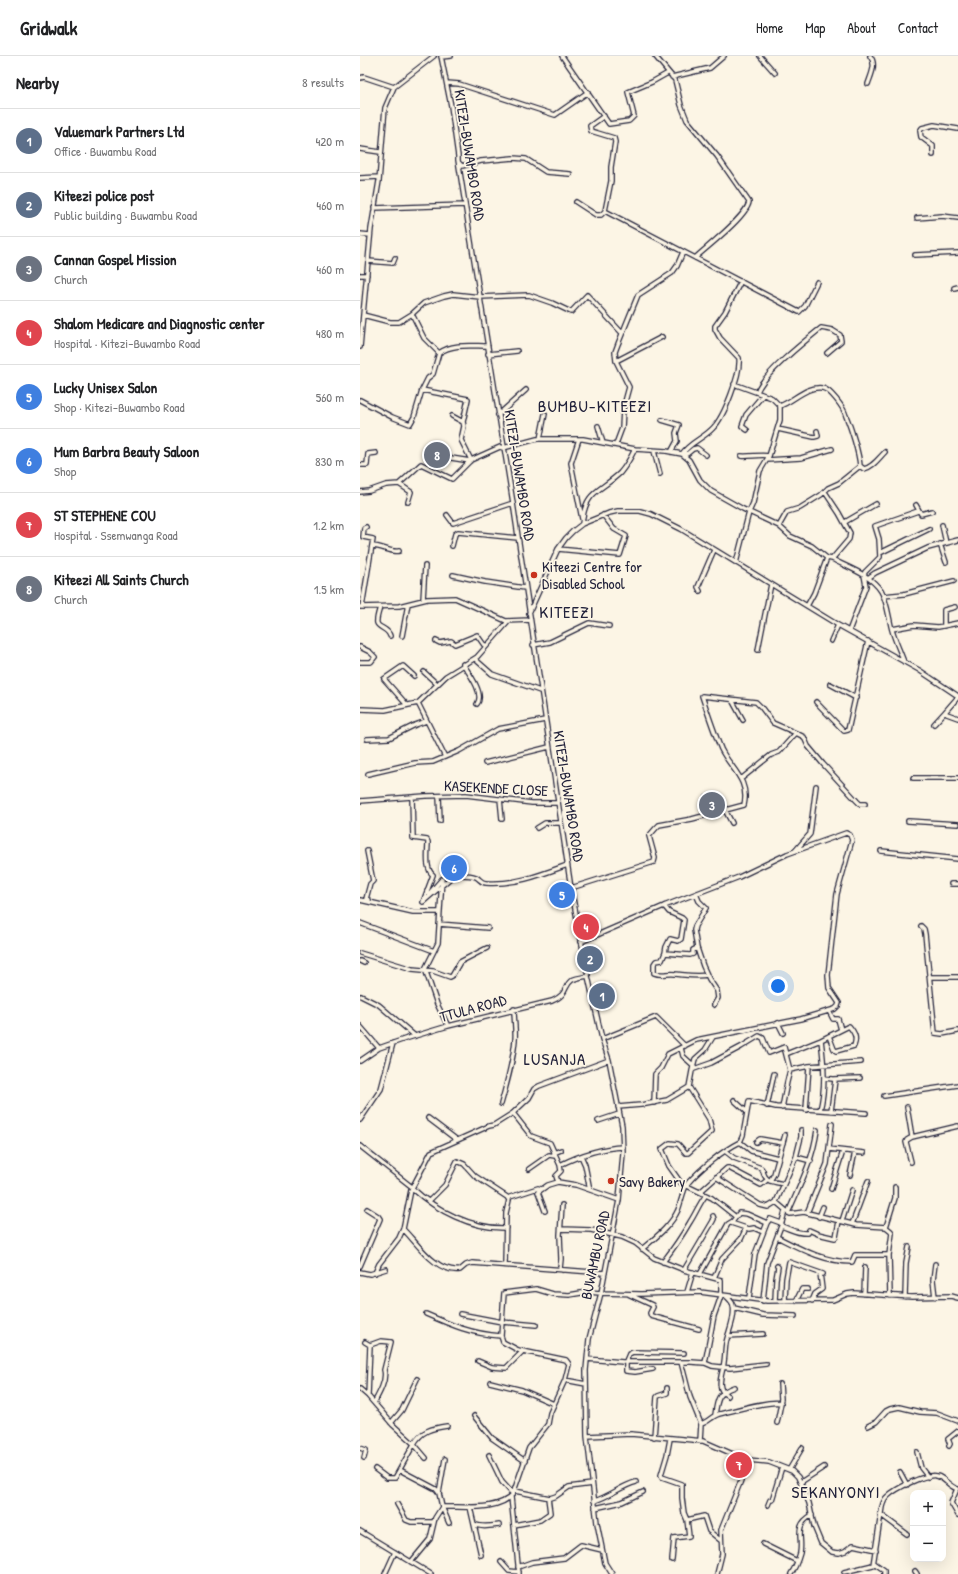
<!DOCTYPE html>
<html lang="en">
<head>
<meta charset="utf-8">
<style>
  body { margin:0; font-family:"Patrick Hand",sans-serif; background:#f2f2f2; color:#202124 }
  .controls { position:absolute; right:12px; bottom:12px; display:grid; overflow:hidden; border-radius:8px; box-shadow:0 4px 16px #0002 }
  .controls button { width:36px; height:36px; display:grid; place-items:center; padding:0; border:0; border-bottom:1px solid #e0e0e0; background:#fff; color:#202124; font:20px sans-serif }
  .you { position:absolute; left:418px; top:930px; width:14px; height:14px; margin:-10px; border:3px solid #fff; border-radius:50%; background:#1a73e8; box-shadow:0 0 0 6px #1a73e833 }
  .badge { display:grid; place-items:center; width:26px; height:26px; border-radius:50%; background:#db2777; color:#fff; font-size:13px; font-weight:700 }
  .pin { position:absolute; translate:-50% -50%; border:2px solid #fff; box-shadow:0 1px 4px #0006 }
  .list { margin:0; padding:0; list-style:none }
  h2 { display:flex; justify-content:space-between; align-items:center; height:52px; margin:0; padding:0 16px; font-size:17px }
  h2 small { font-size:13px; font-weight:400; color:#757577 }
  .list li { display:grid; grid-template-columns:26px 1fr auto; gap:12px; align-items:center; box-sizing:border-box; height:64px; padding:0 16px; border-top:1px solid #e0e0e0 }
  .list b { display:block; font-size:15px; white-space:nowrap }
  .list p { margin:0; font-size:13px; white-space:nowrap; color:#757577 }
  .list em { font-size:13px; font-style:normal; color:#757577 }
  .map { position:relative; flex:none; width:598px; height:1518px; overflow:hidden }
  header { display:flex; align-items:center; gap:24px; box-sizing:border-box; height:56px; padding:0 20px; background:#fff; border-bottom:1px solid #e0e0e0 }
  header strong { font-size:19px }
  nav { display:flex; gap:22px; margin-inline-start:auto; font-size:14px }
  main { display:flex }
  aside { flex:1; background:#fff }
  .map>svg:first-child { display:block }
</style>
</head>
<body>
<header>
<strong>Gridwalk</strong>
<nav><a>Home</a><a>Map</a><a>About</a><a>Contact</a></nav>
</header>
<main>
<aside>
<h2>Nearby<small>8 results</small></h2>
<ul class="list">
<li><span class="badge" style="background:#5c6f8a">1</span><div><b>Valuemark Partners Ltd</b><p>Office · Buwambu Road</p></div><em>420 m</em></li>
<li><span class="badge" style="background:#5c6f8a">2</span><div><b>Kiteezi police post</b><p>Public building · Buwambu Road</p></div><em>460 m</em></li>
<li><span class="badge" style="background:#6b7280">3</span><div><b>Cannan Gospel Mission</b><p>Church</p></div><em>460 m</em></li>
<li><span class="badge" style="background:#e0444e">4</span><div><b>Shalom Medicare and Diagnostic center</b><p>Hospital · Kitezi-Buwambo Road</p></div><em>480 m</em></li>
<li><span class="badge" style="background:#3f7fe0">5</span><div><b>Lucky Unisex Salon</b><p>Shop · Kitezi-Buwambo Road</p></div><em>560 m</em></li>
<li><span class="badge" style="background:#3f7fe0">6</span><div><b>Mum Barbra Beauty Saloon</b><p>Shop</p></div><em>830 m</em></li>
<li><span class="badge" style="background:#e0444e">7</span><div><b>ST STEPHENE COU</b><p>Hospital · Ssemwanga Road</p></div><em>1.2 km</em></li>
<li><span class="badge" style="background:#6b7280">8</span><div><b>Kiteezi All Saints Church</b><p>Church</p></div><em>1.5 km</em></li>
</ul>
</aside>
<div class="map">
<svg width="598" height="1518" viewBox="0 0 598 1518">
  <rect width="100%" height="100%" fill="#fcf5e5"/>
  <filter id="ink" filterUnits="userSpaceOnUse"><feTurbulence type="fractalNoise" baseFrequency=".025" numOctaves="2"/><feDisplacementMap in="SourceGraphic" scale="8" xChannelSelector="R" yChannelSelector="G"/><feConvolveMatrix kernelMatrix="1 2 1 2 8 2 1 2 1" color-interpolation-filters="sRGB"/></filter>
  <g filter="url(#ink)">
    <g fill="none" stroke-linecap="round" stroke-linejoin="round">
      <g stroke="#22223b" stroke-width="6">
        <path id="minor" d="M81,0L91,50L98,100V104L153,447L211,832L228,920L242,983L249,1004L262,1070L263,1097L259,1144L241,1237L229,1283L226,1314L227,1380L237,1467L245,1507L252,1518
          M202,0L249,68L269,65L274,60L268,36L292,26L308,17
          M295,0L315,24L321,49L327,64L357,100L389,146C387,160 347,191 335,202
          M400,0L415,17
          M81,1L91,0
          M312,21L350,12L364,0
          M0,22L4,21L34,31
          M87,27L99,28L195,59L228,36
          M508,28C511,19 517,8 510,0
          M244,60L230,70L231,75L254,82L255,86L251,111V125L245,155L439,256L445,250L457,226
          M0,93L20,96
          M573,99V90L561,81L560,75L562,72L574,69L598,73
          M99,107L102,110L121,105L153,102L166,103L186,116L210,118
          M0,122L19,121
          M216,146L236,159H241L245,155
          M14,152L105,149
          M557,162L582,160L598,162
          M0,178L10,179
          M555,199L598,197
          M8,205L33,207L35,202
          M0,219H7
          M594,232L598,231
          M3,259L30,266H39L52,258L64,247L84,240L93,238L120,241L169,239L192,247L211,256L227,239L262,277
          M0,291L11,173L19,125L25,52L34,31L74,0
          M79,297C93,287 111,290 128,290
          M128,298L157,295
          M256,305L302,281
          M374,328L412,342L420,350C434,345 446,330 462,332C470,333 484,352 486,360C491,372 499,397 500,410L479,427L468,432L461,439L440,452L427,456L419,470
          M62,334L108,343L103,366
          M397,336C403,318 445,285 461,272L472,274L480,279L481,285L467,297
          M0,344L32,361L50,368L54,361L62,334L68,322L73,318L79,297L64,282L52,258
          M138,359L166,334
          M92,360L103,366L104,370L101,384L111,404
          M302,364L319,369L316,377L317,385L311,396
          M238,370L243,387
          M418,373L454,381L458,380L457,375
          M387,374L382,370L386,359L403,339
          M180,383L185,358
          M219,383L211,407L222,463
          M256,388L262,372L263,353L269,331L256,305L255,296L258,288L278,239L312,217L317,210L323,196
          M70,389L85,401L110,405
          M294,395L300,418
          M323,397L327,398L333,393L337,392L346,399
          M322,398C329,387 344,382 353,372C364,361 381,318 379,302L360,282L355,273V270L365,256L381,225
          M409,400L420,364V350
          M407,404L441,402L472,393
          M0,409H7L8,398L16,397
          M500,410L504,413C513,411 518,403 525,396
          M39,428L51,436L48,446
          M0,436L9,435L26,429L39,428L61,408L92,423L111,404L140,391L143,392L177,383H223L275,393L306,395L322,398L329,404L340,424L351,435L383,453L419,470L430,480L452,490L467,502L472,503C488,512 510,518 521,535C527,544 529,563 532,574C535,585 540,595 544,606
          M465,436L479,457L490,477L489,483L472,503
          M556,449L561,458L572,455
          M87,459L93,467L153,447
          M485,466L516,448
          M222,468C225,434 240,436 260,417C266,410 271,401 275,393
          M582,469L586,487
          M580,488L586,506
          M12,490C22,490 31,497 39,495
          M92,490L95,478L98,476L158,482
          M198,493L260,499L266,480L254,473L243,459
          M520,497L569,473
          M376,507L389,456L393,447L400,415L409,400C403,398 389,401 381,400
          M93,519L125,526L165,532
          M508,522L515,517L568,492L598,484
          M340,535L338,531L354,494
          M523,540L544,538L594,525
          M63,544L65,510
          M447,550L454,537L467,502
          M0,551L39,550L67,543L95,542L146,565L170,564
          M2,551L13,483L3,481L4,472L6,471
          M20,551C19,555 16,563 17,567C18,572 28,572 30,580
          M169,557L198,493L206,482L213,475L222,468L249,457L258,455H280L291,458L321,473L478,569L559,614L598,640
          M584,570V554L595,551
          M532,573L554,569L578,571L598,567
          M489,575L506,530L504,519L505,516L520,501L519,483L515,470L558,455
          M42,580L48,548
          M76,585L80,587L91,585L95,588L117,579L124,589H126
          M471,585L478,569
          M173,589L190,586L229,567L249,570
          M0,591L10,596L15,601L11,606H0
          M398,594L411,528
          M115,603L132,618L180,635
          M103,608C109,617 125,638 117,648
          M64,616L77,628
          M470,628L496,642
          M598,641L585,656L587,658L598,662
          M372,644L383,664
          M456,646L484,675L488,674L508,585
          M58,647L85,701
          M47,649L24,623L43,610L54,620
          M0,653L25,654L58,647L86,620L117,601L148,566
          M574,668L585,656
          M7,683L29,682L55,669L66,665
          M125,707L189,691
          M8,718L55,707L73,706L99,695L138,673L185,664
          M553,722H598
          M381,723L411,699L419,696L436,677L444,681L448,690L463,708L497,745L500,748H505
          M79,740L80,765
          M52,741L53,782L67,784L68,786C68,796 65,813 73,819L63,846L94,819C101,819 109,818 116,821C120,823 121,827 126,827C155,829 180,819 207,809
          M346,741L347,759
          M140,743L142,763
          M0,745L65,740L106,739L172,747H198
          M365,754L372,767
          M548,765L598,768
          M177,772L185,767H200
          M7,795L13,825L10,828L6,843L9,844
          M435,795L450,778L456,730
          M521,795L598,803
          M591,828H598
          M211,832L294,806L295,802L289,780L296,772L299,769L332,763L384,749C390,724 370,712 361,693C354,676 348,658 342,640L396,646L401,651L413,667L436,677
          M69,838L82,823L78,887L65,913L77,948L88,970
          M336,838L339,845L346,852L335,870L334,874L337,892L343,910L349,923L357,935L358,942L354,949
          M0,844L53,856H79
          M304,850L309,856L322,862L324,864L321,883L318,885L310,883L306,891L305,897
          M0,867L74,895
          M79,868L128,872
          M561,870L564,873L565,878L575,977L582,978L598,975
          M221,886L304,850L379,821L427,798L486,777L490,779L492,784L477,838L468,919L469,932L479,947L478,950L475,953L441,963L336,984L308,998L301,1012L295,1018L294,1047
          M337,892L333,894V898L330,899L305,897L302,904L296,905L294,908V917C301,920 308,917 315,918C326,919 337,921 347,919
          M0,897L52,913L73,915L90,921L92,920L100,906L127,892
          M0,905L4,907
          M570,921H598
          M1,940L19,949L55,980
          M418,967L423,977
          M0,970L19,992
          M469,980L474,993L476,995L494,990C497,982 495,977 489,970L481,974
          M242,983L296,961L325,990
          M321,992L323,1000L334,1010
          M426,998L461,984L481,974L478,963H473L469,955
          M249,1004L179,1030L174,1033L169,1042L153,1057L171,1080L190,1087L200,1109L201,1115L196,1120L198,1126L216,1129L259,1144
          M0,1005L19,992L45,983L88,970L192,945C209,938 203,930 212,924C216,922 223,921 228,920
          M332,1015L335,1003L345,994L353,981
          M464,1022L473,1023L475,1024L471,1055
          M474,1023L500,1022
          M329,1031L332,1015L334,1013L351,1007L381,991L399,980L403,982L409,997L424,991L430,1014
          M524,1040L598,1029
          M374,1044L386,1055
          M141,1048C147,1027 153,1006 155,984C156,975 154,964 154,953
          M407,1050L414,1018
          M258,1051L281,1049L307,1044L329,1031L349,1063L352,1075L328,1097H326L318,1088L310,1087L302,1093L309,1110L321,1127L352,1142L376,1161
          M547,1051L552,1081L547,1084L546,1086L551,1106
          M422,1052L427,1026L430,1014L449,1010L501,1006
          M446,1054L449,1010
          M460,1054C466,1031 464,1007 461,984
          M68,1062L97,1084
          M0,1064L21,1033L33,987
          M238,1065L259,1058
          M552,1081L598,1070
          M380,1086L391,1095L418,1102
          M396,1086L400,1083L423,1087
          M0,1090L52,1131
          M469,1093L504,1097
          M365,1095L374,1102L401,1112L403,1115C405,1126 414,1126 424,1128
          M194,1097L201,1094
          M221,1100L225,1109L230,1134
          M436,1101L441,1081V1074
          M200,1109C220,1099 241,1092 263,1091
          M169,1113L189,1099L195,1100
          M490,1119L495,1096
          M356,1121L400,1149L408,1151L416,1146L436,1101L451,1105
          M410,1125L414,1118L425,1079
          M52,1132C77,1155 112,1173 146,1172
          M471,1133L483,1095
          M340,1136L367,1112H369L401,1129L407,1124
          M149,1143L150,1141L178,1132L181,1133
          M69,1145L85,1129L97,1105L104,1108L115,1120L147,1141L149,1144L146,1157L145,1209
          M416,1146L430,1158L444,1156L496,1169L526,1171L531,1175L532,1177L529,1199L530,1240
          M202,1149L200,1179L201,1203L200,1213L202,1214
          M185,1155L178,1136L188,1129L198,1126
          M428,1157C440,1129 453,1104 457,1074
          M447,1157L467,1108L472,1068
          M459,1161L463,1151
          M482,1165L492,1134
          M371,1167L389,1173L394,1172L403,1176
          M492,1168L508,1125
          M421,1170C431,1173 437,1178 448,1177L449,1174L458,1178L475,1182L476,1181L479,1165
          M526,1171L535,1142V1131
          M43,1173C58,1188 76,1217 100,1214L106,1209L112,1207L245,1217
          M201,1173L231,1174L262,1181L275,1187L294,1202L324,1214L361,1224V1240L354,1260L345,1307
          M417,1181C441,1193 464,1206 492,1206L495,1199H529
          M282,1193C295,1182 311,1170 318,1154C320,1149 324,1132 327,1128C340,1113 362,1095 380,1086L383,1079L389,1045L416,1051L506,1057
          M303,1206C313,1193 322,1180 330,1166C336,1157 339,1148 346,1139
          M0,1210L20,1163L18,1160L7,1153
          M324,1214L353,1165L354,1163L353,1160
          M0,1216L10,1218L26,1213
          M15,1217L19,1208L39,1182L43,1173L51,1134L71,1096L129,1070L134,1069L153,1057
          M340,1218L368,1168L373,1165L379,1157L387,1158L407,1167
          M354,1222L362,1203L381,1183L386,1172
          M327,1236L333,1216
          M268,1238L292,1249L293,1251L290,1257L291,1260L339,1273
          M504,1238L505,1211
          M366,1240C369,1243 373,1246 373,1250C376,1261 368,1276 366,1287C365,1293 365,1300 364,1306C363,1317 354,1333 368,1340
          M545,1241L546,1207L549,1191
          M575,1241L573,1224L575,1208
          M389,1242L395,1198L407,1167L410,1163L421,1167
          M403,1245L407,1207L421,1170L425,1155
          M415,1245L416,1223L418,1211L417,1210
          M425,1245L426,1223L429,1206L463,1218
          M436,1245L442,1233H448
          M452,1245L455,1238L462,1233L460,1217
          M374,1252L403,1259L435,1260
          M66,1258C91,1269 112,1278 141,1280
          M100,1258L142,1266L176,1269
          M368,1280L403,1278
          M5,1286L10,1289L8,1340
          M10,1289L21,1285L31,1286L24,1314C27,1324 19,1338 14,1347
          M227,1303L263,1306H331L345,1307L352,1310L370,1312L406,1308
          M118,1305L132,1311L146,1312L163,1295
          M321,1306L330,1341L341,1368L340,1385
          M293,1313L275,1316L266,1315V1305L269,1298L273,1296L324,1297
          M205,1324L226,1328
          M130,1326L162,1334L194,1348
          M420,1328L421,1343L420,1347
          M0,1333L8,1340L33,1369L54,1388L35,1422H27L15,1413
          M355,1359C357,1344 358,1336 374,1331
          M114,1360L132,1382L165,1405
          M31,1367L42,1354L57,1323
          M341,1368C348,1366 352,1360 359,1358C373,1355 409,1344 421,1347L417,1367
          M508,1370L516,1366L526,1355L530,1353L539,1351L560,1356L577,1357L598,1365
          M227,1380L271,1378L343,1385L375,1399L388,1404L409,1406L432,1415L438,1421L449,1447L454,1470L461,1487L472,1496L479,1497L485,1495L493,1489L516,1494
          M294,1381L297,1341L298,1340L307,1337V1332
          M310,1383L307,1399L301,1419L302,1421L322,1428V1442L324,1457L327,1464L329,1480L314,1482L312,1504
          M589,1390L590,1388L588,1383L598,1375
          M0,1392L6,1394L4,1402
          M557,1396L561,1412L568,1421
          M129,1399L142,1426L153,1438
          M66,1402L54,1388C61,1375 72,1372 87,1370
          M40,1414L76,1433L79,1437L82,1451L89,1467
          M429,1414L442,1392
          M540,1416L547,1429
          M441,1426L464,1411
          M597,1433L591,1447L598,1459
          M155,1435L190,1442L196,1440L209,1431L232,1428
          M79,1437L85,1403
          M151,1441L159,1518
          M234,1445C249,1441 261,1430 276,1426
          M37,1448L46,1464L51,1466H74
          M408,1449L410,1444H412L422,1411
          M110,1451L121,1499
          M235,1452L262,1446L283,1436
          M520,1458L547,1478
          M327,1464L344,1460L349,1475L360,1484
          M114,1468C121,1472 131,1470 139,1469
          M154,1469L180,1464L190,1457L188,1442
          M0,1475L71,1518
          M403,1488L437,1505
          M51,1506L70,1483L75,1462L82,1451C102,1450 138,1456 153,1438L169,1392L188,1368L190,1357L205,1324L209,1308L206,1304L158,1294L143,1286L141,1280L144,1237L176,1233L193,1238L209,1239L227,1236L241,1237L281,1238L340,1236L407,1245L473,1244L487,1238L494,1237L552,1241L591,1240L598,1242
          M141,1506L149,1515L159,1516
          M514,1507L524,1514V1518
          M158,1511L172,1506L204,1502L221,1489L242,1494
          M555,1515L557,1518
          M484,1516L513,1509L522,1451C523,1447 524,1443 528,1440C535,1433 566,1417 577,1420C585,1422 589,1431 598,1433
          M25,1518L35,1496
          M357,1518L362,1498L361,1474L380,1427L388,1404
          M431,1518C435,1512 438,1504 440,1497C443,1481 433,1470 452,1459"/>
      </g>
      <use href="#minor" stroke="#fcf5e5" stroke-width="3.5"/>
    </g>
  </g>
  <g fill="#c8321e" stroke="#fcf5e5" stroke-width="1.5">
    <circle cx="174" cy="519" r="4"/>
    <circle cx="251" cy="1125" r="4"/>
  </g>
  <g text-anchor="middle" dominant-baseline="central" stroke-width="3.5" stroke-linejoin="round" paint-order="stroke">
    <g font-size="15" fill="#22223b" stroke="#fcf5e5">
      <text transform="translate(110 99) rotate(81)">KITEZI-BUWAMBO ROAD</text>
      <text transform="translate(160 419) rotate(81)">KITEZI-BUWAMBO ROAD</text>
      <text transform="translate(136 732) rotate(3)">KASEKENDE CLOSE</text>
      <text transform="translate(209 740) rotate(81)">KITEZI-BUWAMBO ROAD</text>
      <text transform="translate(113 952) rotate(-15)">TTULA ROAD</text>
      <text transform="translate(235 1199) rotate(-78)">BUWAMBU ROAD</text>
    </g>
    <g font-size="15" fill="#22223b" stroke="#fcf5e5" text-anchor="start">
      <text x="182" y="510">Kiteezi Centre for<tspan x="182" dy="17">Disabled School</tspan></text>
      <text x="259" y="1125">Savy Bakery</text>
    </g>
    <g font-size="17" letter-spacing="1" fill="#22223b" stroke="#fcf5e5">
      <text x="235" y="349">BUMBU-KITEEZI</text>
      <text x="207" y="555">KITEEZI</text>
      <text x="195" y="1002">LUSANJA</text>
      <text x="476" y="1435">SEKANYONYI</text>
    </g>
  </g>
</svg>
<div class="controls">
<button>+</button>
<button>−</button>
</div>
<div class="you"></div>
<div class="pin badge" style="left:242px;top:940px;background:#5c6f8a">1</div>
<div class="pin badge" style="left:230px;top:903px;background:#5c6f8a">2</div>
<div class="pin badge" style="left:352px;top:749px;background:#6b7280">3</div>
<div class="pin badge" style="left:226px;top:871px;background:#e0444e">4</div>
<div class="pin badge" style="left:202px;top:839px;background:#3f7fe0">5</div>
<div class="pin badge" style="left:94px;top:812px;background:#3f7fe0">6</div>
<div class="pin badge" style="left:379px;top:1409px;background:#e0444e">7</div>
<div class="pin badge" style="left:77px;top:399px;background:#6b7280">8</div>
</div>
</main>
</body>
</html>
